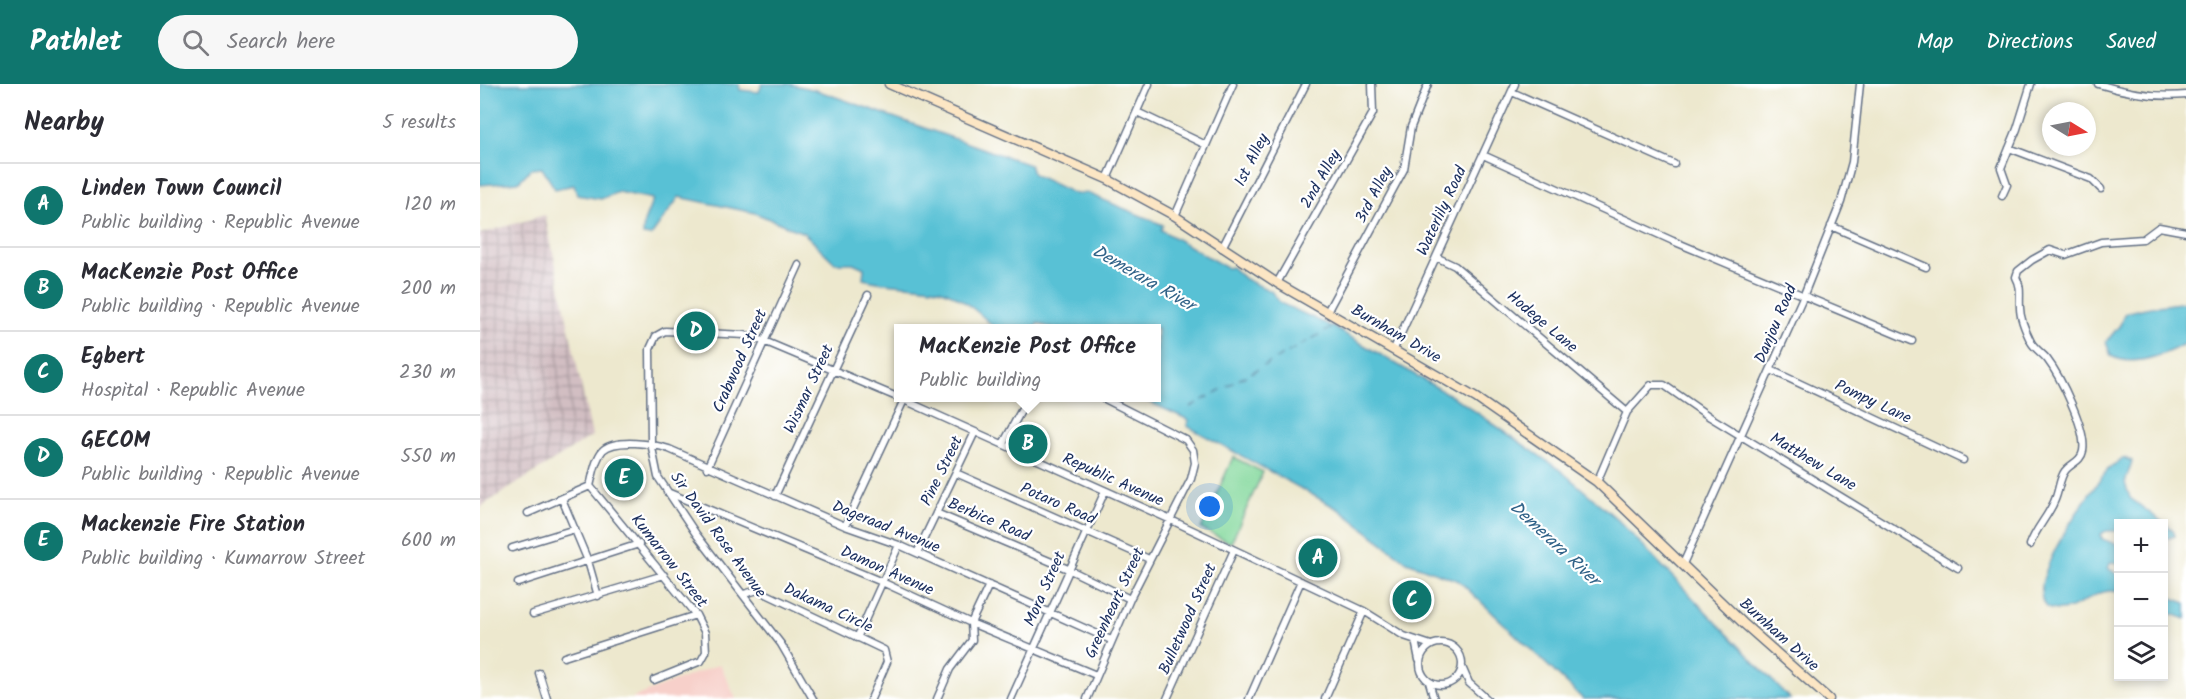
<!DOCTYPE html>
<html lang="en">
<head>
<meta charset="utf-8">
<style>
  body { margin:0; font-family:Kalam,sans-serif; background:#f7f7f7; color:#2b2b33 }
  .controls { position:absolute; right:18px; bottom:18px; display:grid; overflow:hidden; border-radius:0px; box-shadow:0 3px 9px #0003 }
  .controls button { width:54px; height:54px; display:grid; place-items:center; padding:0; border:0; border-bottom:2px solid #e1e1e2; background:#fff; color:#2b2b33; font:30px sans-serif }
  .compass { position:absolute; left:1562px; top:18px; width:54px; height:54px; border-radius:50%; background:#fff; box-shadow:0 3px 9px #0003; rotate:100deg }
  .you { position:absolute; left:730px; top:423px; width:21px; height:21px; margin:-15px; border:4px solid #fff; border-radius:50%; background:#1a73e8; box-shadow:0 0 0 9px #1a73e833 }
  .badge { display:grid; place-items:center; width:39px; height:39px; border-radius:50%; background:#0f766e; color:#fff; font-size:20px; font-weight:700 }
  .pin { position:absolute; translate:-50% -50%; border:3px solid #fff; box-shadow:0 2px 6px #0006 }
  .popup { position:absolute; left:414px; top:240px; width:267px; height:78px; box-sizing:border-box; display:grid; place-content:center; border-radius:0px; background:#fff; filter:drop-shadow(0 2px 4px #0005); font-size:20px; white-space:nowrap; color:#7c7c81 }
  .popup b { font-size:22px; color:#2b2b33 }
  .popup::after { content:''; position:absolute; left:50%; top:100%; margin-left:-12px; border:12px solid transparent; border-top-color:#fff }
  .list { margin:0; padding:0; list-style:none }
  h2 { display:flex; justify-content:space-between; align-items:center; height:78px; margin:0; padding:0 24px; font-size:26px }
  h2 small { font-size:20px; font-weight:400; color:#7c7c81 }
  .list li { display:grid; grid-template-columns:39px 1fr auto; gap:18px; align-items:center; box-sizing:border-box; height:84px; padding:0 24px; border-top:2px solid #e1e1e2 }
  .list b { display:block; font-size:22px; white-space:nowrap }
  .list p { margin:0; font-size:20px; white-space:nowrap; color:#7c7c81 }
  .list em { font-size:20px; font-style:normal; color:#7c7c81 }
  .icon { flex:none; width:33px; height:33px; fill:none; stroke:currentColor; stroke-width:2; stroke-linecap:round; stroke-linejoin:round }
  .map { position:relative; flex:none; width:1706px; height:615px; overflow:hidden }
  header { display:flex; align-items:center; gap:36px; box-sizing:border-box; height:84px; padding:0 30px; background:#0f766e; color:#fff }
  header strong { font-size:28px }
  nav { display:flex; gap:33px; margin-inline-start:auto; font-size:21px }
  .search { width:420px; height:54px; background:#f7f7f7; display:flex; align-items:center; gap:15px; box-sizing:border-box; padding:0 21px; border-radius:33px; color:#7c7c81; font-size:22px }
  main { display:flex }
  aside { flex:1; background:#fff }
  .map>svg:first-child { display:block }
</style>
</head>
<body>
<header>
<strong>Pathlet</strong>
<div class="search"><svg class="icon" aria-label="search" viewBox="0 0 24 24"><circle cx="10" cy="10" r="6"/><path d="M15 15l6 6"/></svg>Search here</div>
<nav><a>Map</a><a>Directions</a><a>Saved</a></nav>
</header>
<main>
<aside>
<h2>Nearby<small>5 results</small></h2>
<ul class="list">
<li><span class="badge">A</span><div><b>Linden Town Council</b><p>Public building · Republic Avenue</p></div><em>120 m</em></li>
<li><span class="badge">B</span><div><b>MacKenzie Post Office</b><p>Public building · Republic Avenue</p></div><em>200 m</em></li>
<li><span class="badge">C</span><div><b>Egbert</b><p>Hospital · Republic Avenue</p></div><em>230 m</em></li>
<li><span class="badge">D</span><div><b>GECOM</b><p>Public building · Republic Avenue</p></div><em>550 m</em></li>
<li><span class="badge">E</span><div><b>Mackenzie Fire Station</b><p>Public building · Kumarrow Street</p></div><em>600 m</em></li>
</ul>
</aside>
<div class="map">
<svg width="1706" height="615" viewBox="0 0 1706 615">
  <defs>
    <pattern id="industrial-grid" width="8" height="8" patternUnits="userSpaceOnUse" patternTransform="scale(1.5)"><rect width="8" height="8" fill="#d2bec2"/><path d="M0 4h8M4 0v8" fill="none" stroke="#aa9ba1"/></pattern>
  </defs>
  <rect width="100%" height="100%" fill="#fff"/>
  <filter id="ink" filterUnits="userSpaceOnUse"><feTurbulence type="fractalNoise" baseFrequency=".0167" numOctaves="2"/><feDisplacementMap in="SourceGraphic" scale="12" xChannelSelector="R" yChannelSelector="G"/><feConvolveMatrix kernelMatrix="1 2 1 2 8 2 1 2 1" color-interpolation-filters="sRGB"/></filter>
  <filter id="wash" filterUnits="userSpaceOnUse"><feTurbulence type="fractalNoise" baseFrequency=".008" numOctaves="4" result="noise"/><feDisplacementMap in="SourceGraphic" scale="24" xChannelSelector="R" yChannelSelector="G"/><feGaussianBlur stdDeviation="1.35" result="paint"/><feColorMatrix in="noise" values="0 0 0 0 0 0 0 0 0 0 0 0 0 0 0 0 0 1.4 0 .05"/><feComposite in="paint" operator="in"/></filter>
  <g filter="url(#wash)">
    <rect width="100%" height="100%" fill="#ede8ce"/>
    <path fill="#f7d0ca" d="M240,580L256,615H152L159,611Z"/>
    <path fill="url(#industrial-grid)" d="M65,131L112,352L0,423V150Z"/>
    <path fill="#82d89b" stroke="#4e847c" stroke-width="1.5" d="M753,373L783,388L751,459L721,445Z"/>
    <path fill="#58c1d5" stroke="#3a789a" stroke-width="1.5" d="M0,0H259L260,6L279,8L282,0H309L336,6L550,81L553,90L595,110L607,109L683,141L681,146L747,184L752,183L765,195L791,207L800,219L853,243L980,317L1080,386L1137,435L1310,615H1103L979,497L927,478L860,426L707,342L709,336L660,314H677V244H570L558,239L555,244H514C504,232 477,210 462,206C436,200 409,202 383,195L384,184L373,179H355L324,149L275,129L199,113L171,152L163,151L164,138L173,115L138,108L121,115L97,111L94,101L75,105L62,84L51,85L38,98L0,101Z
      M1706,218V259C1686,270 1654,284 1631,272L1626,258L1640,241L1644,230C1661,223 1687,221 1706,218Z
      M1644,374L1652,377L1645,399L1650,414L1693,446L1695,452L1684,455V440H1638V447H1626L1621,450L1622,455L1638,461V479L1631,478L1628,484L1638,491V508C1611,501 1600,534 1567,524C1542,500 1609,410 1626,388C1631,382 1638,378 1644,374Z
      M1684,511L1706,519V535L1684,527Z"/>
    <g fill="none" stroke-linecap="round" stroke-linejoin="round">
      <path stroke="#306288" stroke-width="1.5" stroke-dasharray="8 6" stroke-linecap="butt" d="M710,323L853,243"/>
    </g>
  </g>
  <g filter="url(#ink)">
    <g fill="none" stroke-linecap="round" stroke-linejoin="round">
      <g stroke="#647085" stroke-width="9">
        <path id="street" d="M1618,0C1647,9 1675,14 1706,11
          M1032,8L1194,80
          M657,28L726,61
          M1529,64L1611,95L1621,105
          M1003,71L1193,157L1432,257
          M627,95L669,0
          M1522,112L1527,101L1521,84L1537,45L1551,0
          M695,132L753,0
          M1351,142L1446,183
          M742,164L826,0
          M956,173L975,182L1147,328
          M797,199L893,29L892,0
          M847,228L924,85L931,43L948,0
          M914,265L1035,0
          M1291,286L1483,376
          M523,360L548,314
          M227,384L319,181
          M476,389L669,475
          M1117,398L1147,328L1171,301H1184L1230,333L1478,484
          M187,408L402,498L491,539L616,591
          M295,412L388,211
          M82,415L108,477L118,512
          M48,429L110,402
          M456,429L588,485L650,515
          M365,442L424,316
          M1550,461C1556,443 1570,431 1576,413C1579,405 1580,393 1585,387C1591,379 1601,378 1603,367C1607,346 1580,292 1567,275C1562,269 1555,265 1551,258C1546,248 1540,235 1540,224C1539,211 1542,204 1536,193L1538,187L1552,176L1570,166L1585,171L1621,158L1663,155L1679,143L1706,148
          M32,464L95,445
          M437,469L495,348
          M1203,480L1323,213L1361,118L1372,78L1380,0
          M38,499L159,460
          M264,510L278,506L404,566L407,578L391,615
          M53,530L184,491
          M377,554L419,461
          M935,556L939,576
          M940 580a21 21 0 1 1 42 0a21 21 0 1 1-42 0Z
          M84,573L216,531
          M982,583L989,599L1007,615
          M59,589L67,615
          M174,596L221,577L226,568L225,549L216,531L110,402C113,391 115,375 123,366C136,354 174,360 189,365L365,442L419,461L631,556
          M949,598L954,615
          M333,615L301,560L216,450L178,393L171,359L170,265L176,252L185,247L265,251L284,257L424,316L691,436L884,527L924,552L951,561
          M457,615L470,585L492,556L491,539L509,501
          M531,615L625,407
          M607,615L650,515L711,395L715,379L713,366L706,356L623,314
          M687,615L754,466
          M769,615L821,497
          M845,615L884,527"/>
      </g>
      <g stroke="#647085" stroke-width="11">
        <path id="secondary" d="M409,0L627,95L695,132L797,199L996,314L1117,398L1263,539L1349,615"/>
      </g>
      <use href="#street" stroke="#fff" stroke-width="6"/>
      <use href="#secondary" stroke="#fce6c4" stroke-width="8"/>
    </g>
  </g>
  <g text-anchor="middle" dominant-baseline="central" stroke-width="4.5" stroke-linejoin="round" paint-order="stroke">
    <g font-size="16" fill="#1b2f5e" stroke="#fff">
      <text transform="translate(772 76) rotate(-63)">1st Alley</text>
      <text transform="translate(841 95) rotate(-60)">2nd Alley</text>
      <text transform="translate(894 111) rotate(-62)">3rd Alley</text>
      <text transform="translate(962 127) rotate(-65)">Waterlily Road</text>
      <text transform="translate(1062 238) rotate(40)">Hodege Lane</text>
      <text transform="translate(1296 240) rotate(-67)">Danjou Road</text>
      <text transform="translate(916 250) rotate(30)">Burnham Drive</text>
      <text transform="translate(260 277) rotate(-66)">Crabwood Street</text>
      <text transform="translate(329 305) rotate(-65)">Wismar Street</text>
      <text transform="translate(1393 318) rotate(25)">Pompy Lane</text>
      <text transform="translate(1333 378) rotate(31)">Matthew Lane</text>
      <text transform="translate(462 387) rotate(-64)">Pine Street</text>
      <text transform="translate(633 396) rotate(24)">Republic Avenue</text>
      <text transform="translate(578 420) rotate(24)">Potaro Road</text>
      <text transform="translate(509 436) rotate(23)">Berbice Road</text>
      <text transform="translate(406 443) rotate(22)">Dageraad Avenue</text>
      <text transform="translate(238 451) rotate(54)">Sir David Rose Avenue</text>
      <text transform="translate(189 477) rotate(52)">Kumarrow Street</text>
      <text transform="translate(407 487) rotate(24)">Damon Avenue</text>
      <text transform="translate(565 505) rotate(-66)">Mora Street</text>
      <text transform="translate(635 519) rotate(-65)">Greenheart Street</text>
      <text transform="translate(348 524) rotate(25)">Dakama Circle</text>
      <text transform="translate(708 535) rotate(-66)">Bulletwood Street</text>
      <text transform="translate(1299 551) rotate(42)">Burnham Drive</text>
    </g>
    <g font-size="18" font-style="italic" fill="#306288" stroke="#fff">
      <text transform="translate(663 195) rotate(30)">Demerara River</text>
      <text transform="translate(1074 460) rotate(43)">Demerara River</text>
    </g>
  </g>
</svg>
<div class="controls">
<button>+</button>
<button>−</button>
<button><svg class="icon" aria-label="layers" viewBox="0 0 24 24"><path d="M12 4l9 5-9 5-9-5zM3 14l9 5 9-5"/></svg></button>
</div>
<svg class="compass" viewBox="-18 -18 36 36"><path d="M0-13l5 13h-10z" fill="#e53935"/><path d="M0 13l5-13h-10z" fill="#7c7c81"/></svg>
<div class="you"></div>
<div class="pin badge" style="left:838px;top:474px">A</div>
<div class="pin badge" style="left:548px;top:360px">B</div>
<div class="popup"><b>MacKenzie Post Office</b>Public building</div>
<div class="pin badge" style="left:932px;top:516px">C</div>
<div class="pin badge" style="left:216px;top:247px">D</div>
<div class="pin badge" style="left:144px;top:394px">E</div>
</div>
</main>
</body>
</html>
